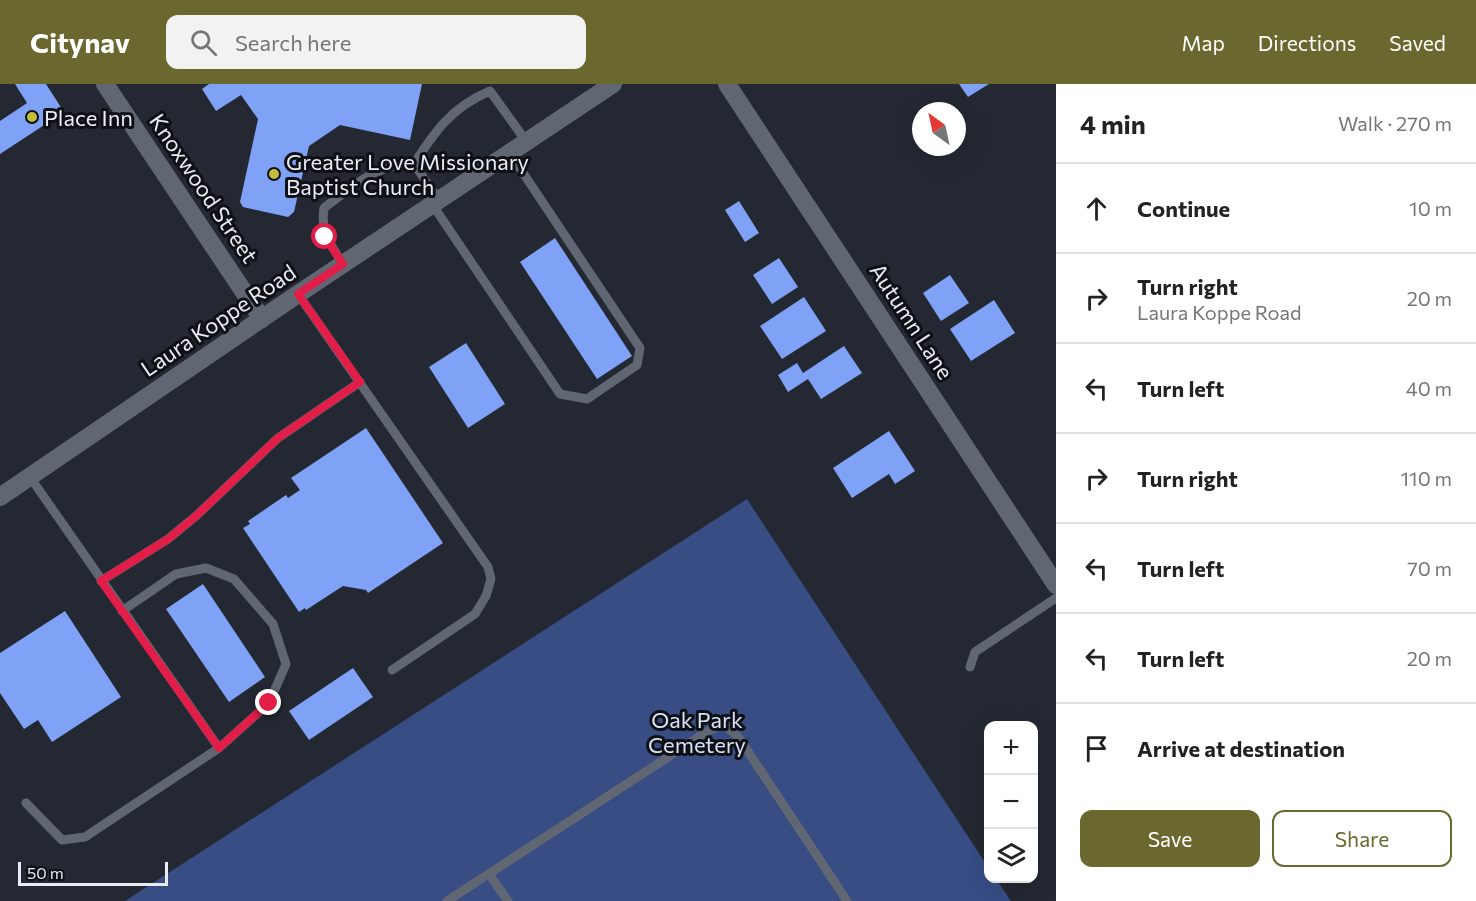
<!DOCTYPE html>
<html lang="en">
<head>
<meta charset="utf-8">
<style>
  body { margin:0; font-family:Commissioner,sans-serif; background:#f2f2f2; color:#222 }
  .controls { position:absolute; right:18px; bottom:18px; display:grid; overflow:hidden; border-radius:12px; box-shadow:0 6px 24px #0002 }
  .controls button { width:54px; height:54px; display:grid; place-items:center; padding:0; border:0; border-bottom:2px solid #e0e0e0; background:#fff; color:#222; font:30px sans-serif }
  .compass { position:absolute; left:912px; top:18px; width:54px; height:54px; border-radius:50%; background:#fff; box-shadow:0 6px 24px #0002; rotate:327deg }
  .scale { position:absolute; left:18px; bottom:15px; width:150px; box-sizing:border-box; padding-left:6px; border:3px solid #e9ecf4; border-top:0; font-size:16px; line-height:21px; white-space:nowrap; color:#e9ecf4; -webkit-text-stroke:4px #0e1015; paint-order:stroke }
  .stop { position:absolute; width:18px; height:18px; margin:-14px; border:4px solid #e11d48; border-radius:50%; background:#fff }
  .stop.end { background:#e11d48; border-color:#fff; box-shadow:0 2px 6px #0008 }
  .list { margin:0; padding:0; list-style:none }
  h2 { display:flex; justify-content:space-between; align-items:center; height:78px; margin:0; padding:0 24px; font-size:26px }
  h2 small { font-size:20px; font-weight:400; color:#767676 }
  .list li { display:grid; grid-template-columns:39px 1fr auto; gap:18px; align-items:center; box-sizing:border-box; height:90px; padding:0 24px; border-top:2px solid #e0e0e0 }
  .list b { display:block; font-size:22px; white-space:nowrap }
  .list p { margin:0; font-size:20px; white-space:nowrap; color:#767676 }
  .list em { font-size:20px; font-style:normal; color:#767676 }
  .actions { display:flex; gap:12px; padding:18px 24px }
  .actions a { flex:1; padding:14px 0; border:2px solid #6a682f; border-radius:12px; text-align:center; font-size:21px; color:#6a682f }
  .actions .main { background:#6a682f; color:#fff }
  .icon { flex:none; width:33px; height:33px; fill:none; stroke:currentColor; stroke-width:2; stroke-linecap:round; stroke-linejoin:round }
  .map { position:relative; flex:none; width:1056px; height:817px; overflow:hidden }
  header { display:flex; align-items:center; gap:36px; box-sizing:border-box; height:84px; padding:0 30px; background:#6a682f; color:#fff }
  header strong { font-size:28px }
  nav { display:flex; gap:33px; margin-inline-start:auto; font-size:21px }
  .search { width:420px; height:54px; background:#f2f2f2; display:flex; align-items:center; gap:15px; box-sizing:border-box; padding:0 21px; border-radius:12px; color:#767676; font-size:22px }
  main { display:flex }
  aside { flex:1; background:#fff }
  .map>svg:first-child { display:block }
</style>
</head>
<body>
<header>
<strong>Citynav</strong>
<div class="search"><svg class="icon" aria-label="search" viewBox="0 0 24 24"><circle cx="10" cy="10" r="6"/><path d="M15 15l6 6"/></svg>Search here</div>
<nav><a>Map</a><a>Directions</a><a>Saved</a></nav>
</header>
<main>
<div class="map">
<svg width="1056" height="817" viewBox="0 0 1056 817">
  <rect width="100%" height="100%" fill="#232832"/>
  <path fill="#374d84" d="M747,415L988,783V794L996,795L1011,817H125Z"/>
  <path fill="#7fa2f6" d="M15,0H46L64,28L0,70V37L27,19Z
    M209,0H422L410,56L340,41L309,62L294,128L288,133L243,123L240,118L258,35L241,11L216,27L202,5Z
    M959,0H989L968,13Z
    M739,117L759,149L745,158L725,126Z
    M555,154L632,272L597,295L520,178Z
    M779,174L798,203L772,220L753,191Z
    M950,191L969,219L941,237L923,209Z
    M804,213L826,247L782,275L760,242Z
    M994,216L1015,249L971,277L950,245Z
    M466,259L505,320L468,344L429,283Z
    M844,262L862,289L821,315L808,295L788,308L778,291L797,279L803,289Z
    M366,344L443,459L368,509L366,506L343,502L306,526L305,524L299,528L243,444L250,440L248,437L286,411L288,414L300,406L291,394Z
    M889,347L915,387L895,400L889,390L852,414L833,384Z
    M203,500L265,593L229,618L166,525Z
    M65,527L121,613L52,658L38,636L24,645L0,609V569Z
    M353,584L373,613L309,656L289,627Z"/>
  <g fill="none" stroke-linecap="round" stroke-linejoin="round">
    <path stroke="#616673" stroke-width="9" d="M414,80C435,47 452,23 490,7L526,57
      M432,120L560,310L587,315L637,281L640,264L509,68
      M343,180C331,161 320,148 324,124C351,104 378,78 414,80L439,116
      M298,210L488,483L491,495L486,512L475,530L392,586
      M101,497L168,455L196,432L278,354L360,298
      M122,527L176,490L206,484L234,495L273,540L286,580L269,619L219,664
      M970,583L975,568L1056,514
      M26,719L62,756L85,753L219,664L30,393
      M489,790L508,817
      M447,817L708,647L724,640L739,654L847,817"/>
    <path stroke="#616673" stroke-width="18" d="M105,0L262,235
      M727,0L1056,501"/>
    <path stroke="#616673" stroke-width="18" d="M0,413L298,210L613,0"/>
  </g>
  <g fill="none" stroke-linecap="round" stroke-linejoin="round">
    <path stroke="#e11d48" stroke-width="8" d="M269,619L219,664L101,497L168,455L196,432L278,354L360,298L298,210L343,180L325,153"/>
  </g>
  <g fill="#c3bd3e" stroke="#0e1015" stroke-width="2">
    <circle cx="32" cy="33" r="6"/>
    <circle cx="274" cy="90" r="6"/>
  </g>
  <g text-anchor="middle" dominant-baseline="central" stroke-width="6" stroke-linejoin="round" paint-order="stroke">
    <g font-size="22" fill="#e9ecf4" stroke="#0e1015" text-anchor="start">
      <text x="44" y="33">Place Inn</text>
      <text x="286" y="77">Greater Love Missionary<tspan x="286" dy="25">Baptist Church</tspan></text>
    </g>
    <g font-size="22" fill="#e9ecf4" stroke="#0e1015">
      <text transform="translate(204 104) rotate(56)">Knoxwood Street</text>
      <text transform="translate(218 236) rotate(-34)">Laura Koppe Road</text>
      <text transform="translate(912 237) rotate(57)">Autumn Lane</text>
    </g>
    <g font-size="22" fill="#d7e1f7" stroke="#0e1015">
      <text x="697" y="635">Oak Park<tspan x="697" dy="25">Cemetery</tspan></text>
    </g>
  </g>
</svg>
<div class="controls">
<button>+</button>
<button>−</button>
<button><svg class="icon" aria-label="layers" viewBox="0 0 24 24"><path d="M12 4l9 5-9 5-9-5zM3 14l9 5 9-5"/></svg></button>
</div>
<svg class="compass" viewBox="-18 -18 36 36"><path d="M0-13l5 13h-10z" fill="#e53935"/><path d="M0 13l5-13h-10z" fill="#767676"/></svg>
<div class="scale">50 m</div>
<div class="stop" style="left:325px;top:153px"></div>
<div class="stop end" style="left:269px;top:619px"></div>
</div>
<aside>
<h2>4 min<small>Walk · 270 m</small></h2>
<ul class="list">
<li><svg class="icon" aria-label="ahead" viewBox="0 0 24 24"><path d="M12 20V5M6 11l6-6 6 6"/></svg><div><b>Continue</b></div><em>10 m</em></li>
<li><svg class="icon" aria-label="right" viewBox="0 0 24 24"><path d="M7 20v-9h11M14 6l5 5-5 5"/></svg><div><b>Turn right</b><p>Laura Koppe Road</p></div><em>20 m</em></li>
<li><svg class="icon" aria-label="left" viewBox="0 0 24 24"><path d="M17 20v-9H6M10 6l-5 5 5 5"/></svg><div><b>Turn left</b></div><em>40 m</em></li>
<li><svg class="icon" aria-label="right" viewBox="0 0 24 24"><path d="M7 20v-9h11M14 6l5 5-5 5"/></svg><div><b>Turn right</b></div><em>110 m</em></li>
<li><svg class="icon" aria-label="left" viewBox="0 0 24 24"><path d="M17 20v-9H6M10 6l-5 5 5 5"/></svg><div><b>Turn left</b></div><em>70 m</em></li>
<li><svg class="icon" aria-label="left" viewBox="0 0 24 24"><path d="M17 20v-9H6M10 6l-5 5 5 5"/></svg><div><b>Turn left</b></div><em>20 m</em></li>
<li><svg class="icon" aria-label="arrive" viewBox="0 0 24 24"><path d="M6 21V4h12l-3 4 3 4H6"/></svg><div><b>Arrive at destination</b></div></li>
</ul>
<div class="actions"><a class="main">Save</a><a>Share</a></div>
</aside>
</main>
</body>
</html>
